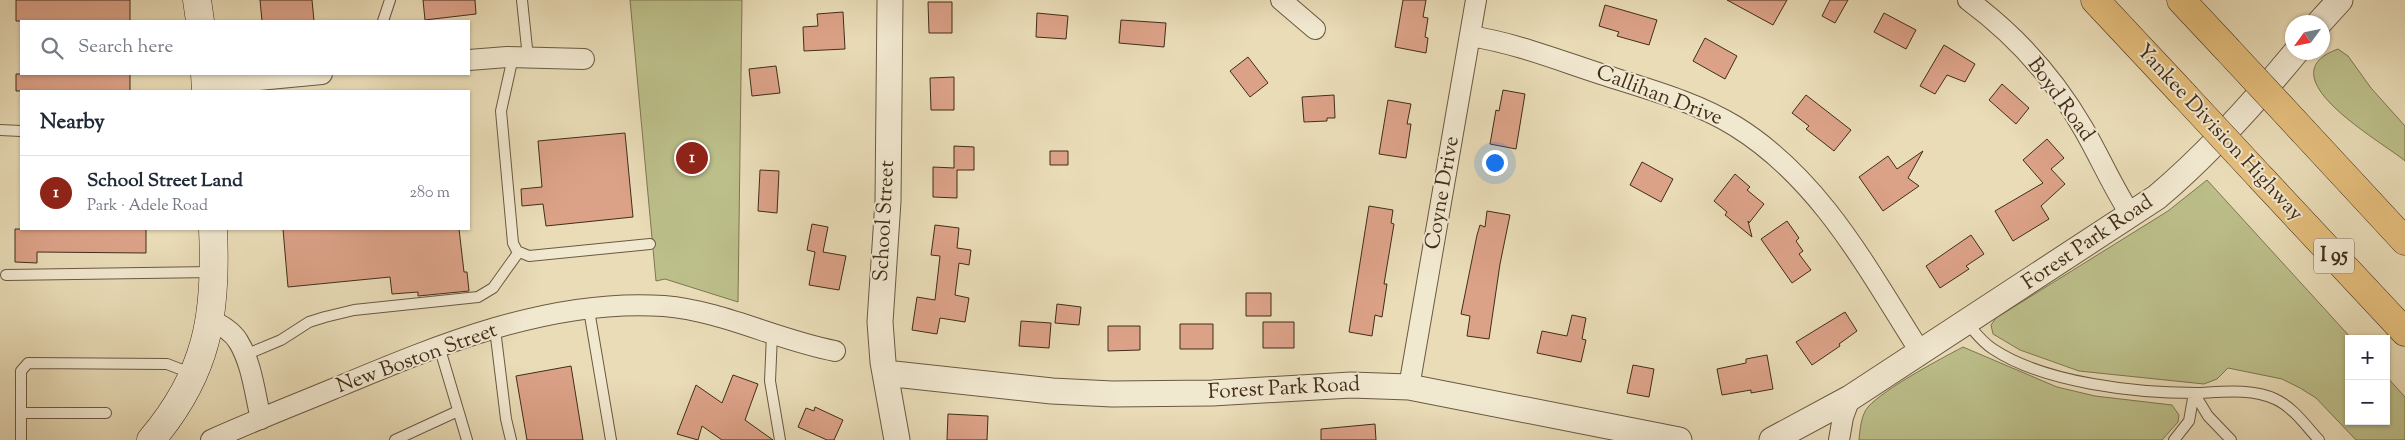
<!DOCTYPE html>
<html lang="en">
<head>
<meta charset="utf-8">
<style>
  body { margin:0; font-family:"Sorts Mill Goudy",serif; background:#f6f6f7; color:#1f2937 }
  .controls { position:absolute; right:15px; bottom:15px; display:grid; overflow:hidden; border-radius:0px; box-shadow:0 1px 4px #0004 }
  .controls button { width:45px; height:45px; display:grid; place-items:center; padding:0; border:0; border-bottom:1px solid #e0e1e3; background:#fff; color:#1f2937; font:25px sans-serif }
  .compass { position:absolute; left:2285px; top:15px; width:45px; height:45px; border-radius:50%; background:#fff; box-shadow:0 1px 4px #0004; rotate:237deg }
  .you { position:absolute; left:1494px; top:162px; width:18px; height:18px; margin:-12px; border:4px solid #fff; border-radius:50%; background:#1a73e8; box-shadow:0 0 0 8px #1a73e833 }
  .badge { display:grid; place-items:center; width:32px; height:32px; border-radius:50%; background:#8f2418; color:#fff; font-size:16px; font-weight:700 }
  .pin { position:absolute; translate:-50% -50%; border:2px solid #fff; box-shadow:0 1px 5px #0006 }
  .list { margin:0; padding:0; list-style:none }
  h2 { display:flex; justify-content:space-between; align-items:center; height:65px; margin:0; padding:0 20px; font-size:21px }
  h2 small { font-size:16px; font-weight:400; color:#747a83 }
  .list li { display:grid; grid-template-columns:32px 1fr auto; gap:15px; align-items:center; box-sizing:border-box; height:75px; padding:0 20px; border-top:1px solid #e0e1e3 }
  .list b { display:block; font-size:19px; white-space:nowrap }
  .list p { margin:0; font-size:16px; white-space:nowrap; color:#747a83 }
  .list em { font-size:16px; font-style:normal; color:#747a83 }
  .icon { flex:none; width:28px; height:28px; fill:none; stroke:currentColor; stroke-width:2; stroke-linecap:round; stroke-linejoin:round }
  .map { position:relative; flex:none; width:2405px; height:440px; overflow:hidden }
  .search { position:absolute; background:#fff; box-shadow:0 1px 4px #0004; left:20px; top:20px; width:450px; height:55px; display:flex; align-items:center; gap:12px; box-sizing:border-box; padding:0 18px; border-radius:0px; color:#747a83; font-size:19px }
  .panel { position:absolute; background:#fff; box-shadow:0 1px 4px #0004; left:20px; top:90px; width:450px; height:140px; border-radius:0px }
  .map>svg:first-child { display:block }
</style>
</head>
<body>
<div class="map">
<svg width="2405" height="440" viewBox="0 0 2405 440">
  <rect width="100%" height="100%" fill="#e9dcb7"/>
  <filter id="stains"><feTurbulence type="fractalNoise" baseFrequency=".004" numOctaves="4"/><feColorMatrix values="0 0 0 0 .2 0 0 0 0 .09 0 0 0 0 .02 0 0 0 .5 -.17"/></filter>
  <radialGradient id="worn" r=".72"><stop offset=".6" stop-color="#630" stop-opacity="0"/><stop offset="1" stop-color="#630" stop-opacity=".3"/></radialGradient>
  <path fill="#bcbf8a" stroke="#7e7652" d="M630,0H742L738,302L665,279L656,281Z
    M2338,49L2348,56L2371,88L2405,126V161C2383,142 2263,76 2338,49Z
    M2207,180L2352,339H2349V421H2386V376L2405,397V440H2356L2316,398L2300,388L2282,379L2228,368L2217,379L2204,384L2079,371L2020,350L1993,334L1991,325L1996,318L2168,211Z
    M1963,347L2057,387L2095,396L2172,405L2179,415L2178,422L2162,440H1859C1860,430 1861,415 1868,407C1884,389 1940,359 1963,347Z"/>
  <path fill="#dca288" stroke="#412d1a" d="M16,0H130V21H16Z
    M260,0H312L314,21H262Z
    M423,0H475L476,14L425,20Z
    M1403,0H1426L1423,17L1428,18L1425,37L1428,38L1426,53L1395,47Z
    M1727,0H1787L1773,25Z
    M1830,0H1848L1835,23L1822,16Z
    M928,2H952V33H929Z
    M1605,5L1657,20L1649,45L1617,36L1619,32L1599,26Z
    M843,12L845,49L804,51L803,27L818,26L817,14Z
    M1037,13L1068,16L1066,39L1036,37Z
    M1884,13L1916,30L1906,49L1874,32Z
    M1121,20L1166,23L1164,47L1119,43Z
    M1705,38L1737,56L1725,79L1693,61Z
    M1944,45L1975,64L1965,82L1947,75L1935,94L1920,86Z
    M1248,57L1268,83L1250,97L1230,71Z
    M776,66L780,93L752,96L749,69Z
    M16,74H130V91H16Z
    M954,77V110H931L930,78Z
    M2002,84L2029,108L2016,124L1989,100Z
    M1503,90L1525,94L1516,149L1490,144L1496,110L1499,111Z
    M1334,95L1335,118H1327V121L1304,122L1302,97Z
    M1806,95L1851,130L1834,151L1806,129L1809,126L1792,113Z
    M1388,100L1411,104L1407,124H1411L1406,158L1379,154Z
    M625,133L633,217L546,226L543,204L522,206L521,189L542,187L538,141Z
    M2047,139L2064,158L2051,169L2065,184L2041,206L2049,219L2013,241L1995,211L2043,183L2023,160Z
    M954,146L974,147V170H957V198L933,197V167L954,168Z
    M1050,151H1068V165H1050Z
    M1923,151L1908,178L1919,186L1883,211L1859,177L1888,156L1897,169Z
    M1642,162L1673,179L1661,202L1630,185Z
    M760,170L779,171L777,213L758,211Z
    M1735,174L1750,187L1747,190L1764,204L1749,223L1748,221L1752,237L1725,215L1727,212L1714,201Z
    M1369,206L1393,210L1391,223L1394,224L1384,284H1387L1382,317L1375,315L1372,336L1349,332Z
    M1487,211L1510,215L1500,264L1489,339L1467,336L1470,316L1461,314L1477,235L1480,225L1485,227Z
    M1787,221L1799,238L1796,241L1803,251L1799,254L1811,270L1792,283L1761,239Z
    M812,224L828,227L823,252L846,256L839,290L809,285L815,252L807,250Z
    M935,225L959,228L957,248L971,250L969,265L959,263L955,295L969,298L965,322L940,318L937,334L912,330L917,297L935,300L940,256L931,255Z
    M15,229H146V253L37,252V263L15,262Z
    M283,229H459L464,272H467L469,291L418,296V292L392,294L390,277L288,287Z
    M1971,235L1984,254L1966,266L1969,269L1940,288L1926,266Z
    M1246,293H1271V316H1246Z
    M1057,304L1081,307L1079,325L1055,323Z
    M1845,312L1857,331L1839,344L1840,346L1812,365L1796,342Z
    M1572,315L1586,318L1582,339L1586,340L1581,362L1537,353L1542,331L1567,336Z
    M1021,321L1051,323L1049,348L1019,346Z
    M1263,322H1294V348H1263Z
    M1180,324H1213V349H1180Z
    M1108,326H1140V350L1108,351Z
    M1767,355L1773,389L1751,393V390L1722,395L1717,369L1746,363V359Z
    M1633,365L1654,369L1649,397L1627,393Z
    M571,366L583,440H527L516,376Z
    M733,375L758,384L745,420L773,440H722L702,426L698,440L677,434L696,385L722,403Z
    M815,407L843,420L834,440H827L798,427L806,408L814,411Z
    M948,414L988,416L987,440H947Z
    M1375,424L1376,440H1321V429Z"/>
  <g fill="none" stroke-linecap="round" stroke-linejoin="round">
    <g stroke="#6b5941" stroke-width="12">
      <path id="service" d="M522,0L528,58
        M383,21L390,0
        M513,57L501,111L513,243L517,251L529,256L650,244
        M0,130L21,131
        M6,275L212,272
        M589,310L611,440
        M1967,323C1975,332 1982,342 1993,349C2044,383 2136,393 2196,393C2221,392 2252,388 2275,399C2293,407 2306,426 2319,440
        M495,329L506,419L511,440
        M772,334L770,381L780,440
        M439,346L467,440
        M245,355L281,340L309,322L325,317L354,310L478,297L493,288L518,253
        M2194,393L2208,416L2231,440
        M21,413H106
        M21,440V371L28,363L167,364L193,374
        M395,440L458,411
        M2174,440L2189,421L2194,393"/>
    </g>
    <g stroke="#6b5941" stroke-width="22">
      <path id="minor" d="M1281,0L1315,29
        M1968,0C2014,34 2054,78 2083,128C2100,157 2113,188 2131,215
        M1470,36C1515,43 1558,60 1601,74C1647,89 1694,101 1735,126C1821,179 1868,270 1921,353
        M469,60L507,57L584,59
        M206,85L322,74
        M211,320C221,325 232,331 238,341C252,363 255,395 261,419
        M1409,387L1476,0
        M211,440C251,422 292,406 333,389C436,346 549,298 664,306C723,311 777,340 835,351
        M1839,440L1843,417L1850,398"/>
    </g>
    <g stroke="#6b5941" stroke-width="27">
      <path id="tertiary" d="M890,0L888,201L880,322L883,362L897,440
        M2320,22L2340,0
        M885,373L1052,391L1112,394L1212,393L1351,385L1409,387L1679,440
        M1772,440L1850,398L2157,197C2208,154 2253,104 2296,52"/>
    </g>
    <g stroke="#412d1a" stroke-width="29">
      <path id="secondary" d="M197,0L200,21
        M205,74L206,91
        M151,440C208,373 217,314 213,229"/>
    </g>
    <g stroke="#412d1a" stroke-width="29">
      <path id="motorway" d="M2095,0L2184,95
        M2181,0L2226,48
        M2304,132L2405,241
        M2262,179L2405,332"/>
    </g>
    <use href="#service" stroke="#f1e8d0" stroke-width="10"/>
    <use href="#minor" stroke="#f1e8d0" stroke-width="20"/>
    <use href="#tertiary" stroke="#f1e8d0" stroke-width="25"/>
    <use href="#secondary" stroke="#f1e8d0" stroke-width="28"/>
    <use href="#motorway" stroke="#e4be7c" stroke-width="28"/>
    <g stroke="#412d1a" stroke-width="29" stroke-linecap="butt">
      <path id="motorway-bridge" d="M2226,48L2304,132
        M2184,95L2262,179"/>
    </g>
    <use href="#motorway-bridge" stroke="#e4be7c" stroke-width="28"/>
  </g>
  <g text-anchor="middle" dominant-baseline="central" stroke-width="4" stroke-linejoin="round" paint-order="stroke">
    <rect fill="#f1e8d0" stroke="#766551" stroke-width="1" x="2314" y="238.5" width="40" height="35" rx="4"/>
    <g font-size="20" font-weight="bold" fill="#412d1a">
      <text x="2334" y="256">I 95</text>
    </g>
    <g font-size="21" fill="#412d1a" stroke="#f1e8d0">
      <text transform="translate(1659 96) rotate(21)">Callihan Drive</text>
      <text transform="translate(2060 100) rotate(54)">Boyd Road</text>
      <text transform="translate(2219 133) rotate(47)">Yankee Division Highway</text>
      <text transform="translate(1443 193) rotate(-80)">Coyne Drive</text>
      <text transform="translate(885 221) rotate(-87)">School Street</text>
      <text transform="translate(2088 243) rotate(-34)">Forest Park Road</text>
      <text transform="translate(417 359) rotate(-20)">New Boston Street</text>
      <text transform="translate(1284 389) rotate(-3)">Forest Park Road</text>
    </g>
  </g>
  <rect width="100%" height="100%" filter="url(#stains)"/>
  <rect width="100%" height="100%" fill="url(#worn)"/>
</svg>
<div class="controls">
<button>+</button>
<button>−</button>
</div>
<svg class="compass" viewBox="-18 -18 36 36"><path d="M0-13l5 13h-10z" fill="#e53935"/><path d="M0 13l5-13h-10z" fill="#747a83"/></svg>
<div class="you"></div>
<div class="pin badge" style="left:692px;top:158px">1</div>
<div class="search"><svg class="icon" aria-label="search" viewBox="0 0 24 24"><circle cx="10" cy="10" r="6"/><path d="M15 15l6 6"/></svg>Search here</div>
<section class="panel">
<h2>Nearby<small></small></h2>
<ul class="list">
<li><span class="badge">1</span><div><b>School Street Land</b><p>Park · Adele Road</p></div><em>280 m</em></li>
</ul>
</section>
</div>
</body>
</html>
